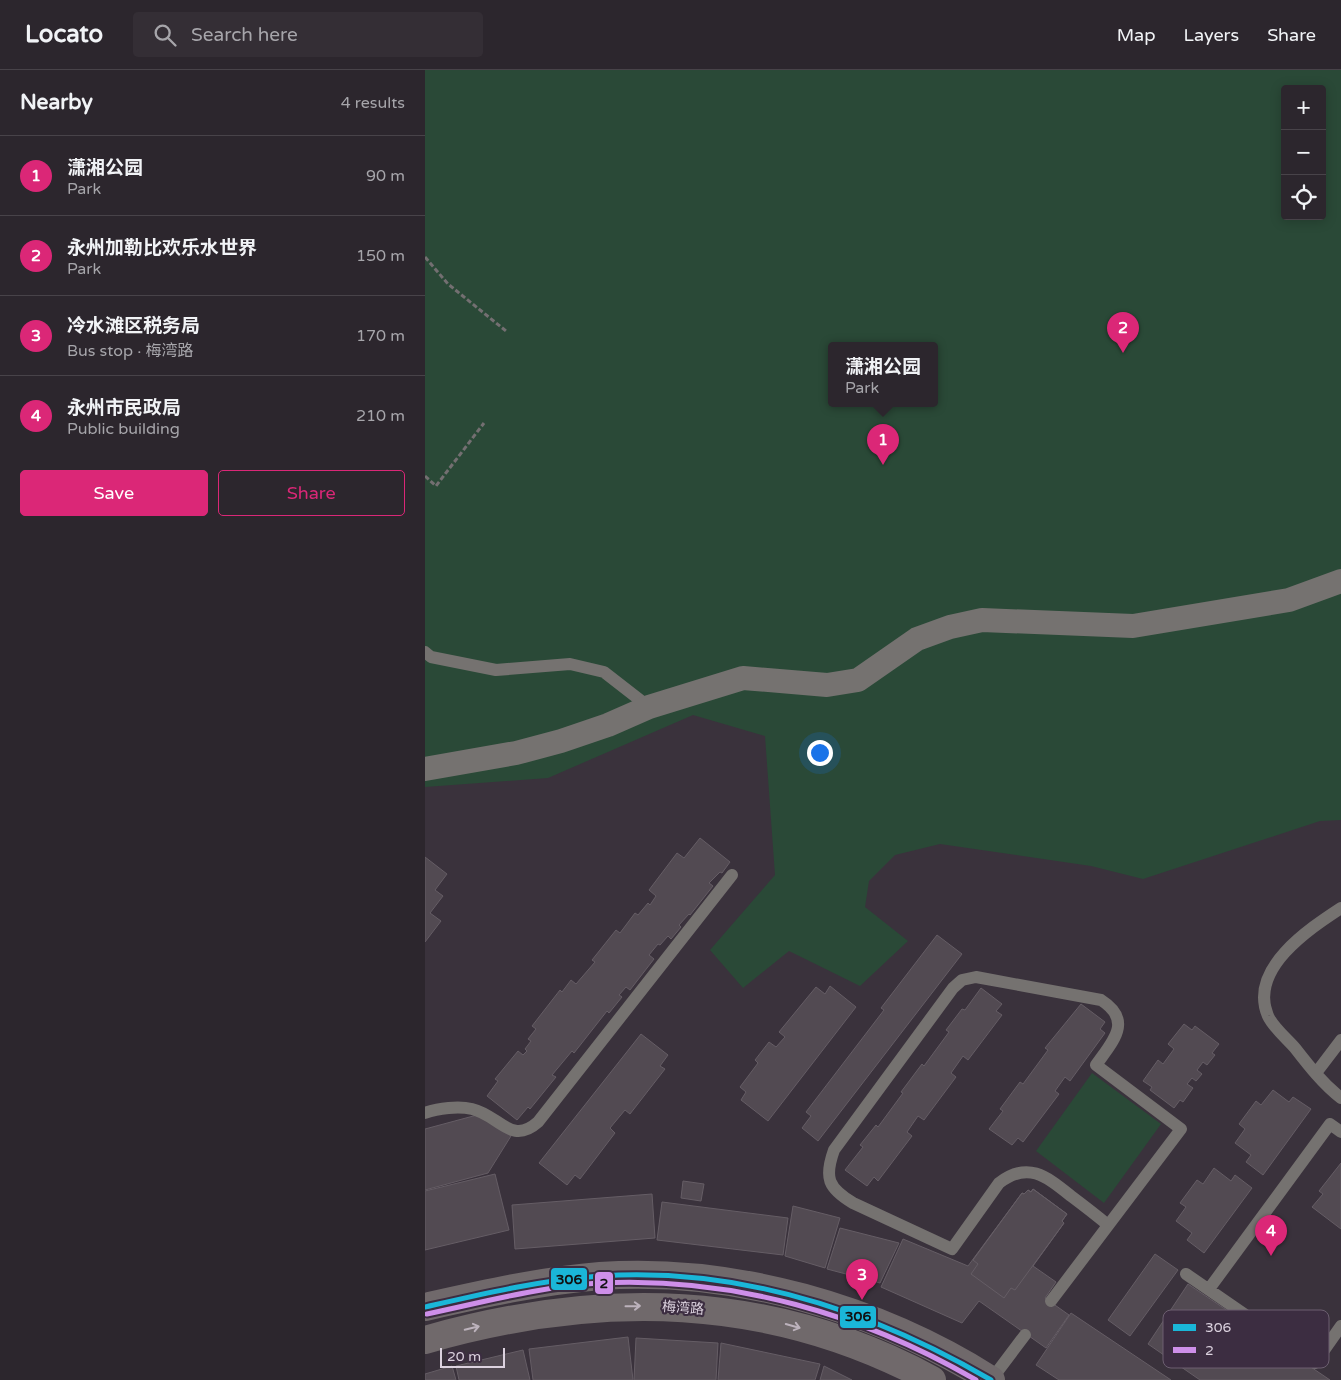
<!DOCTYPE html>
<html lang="en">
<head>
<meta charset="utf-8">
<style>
  body { margin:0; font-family:"Varela Round","Noto Sans SC",sans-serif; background:#342e35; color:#f1f3f6 }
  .controls { position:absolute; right:15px; top:15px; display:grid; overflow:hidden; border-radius:5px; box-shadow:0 2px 12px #0003 }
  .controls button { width:45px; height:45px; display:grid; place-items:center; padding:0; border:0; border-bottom:1px solid #484349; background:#2c262d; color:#f1f3f6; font:25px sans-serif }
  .scale { position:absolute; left:15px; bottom:12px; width:65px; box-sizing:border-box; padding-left:5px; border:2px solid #dcd2df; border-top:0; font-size:14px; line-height:18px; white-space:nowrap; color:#dcd2df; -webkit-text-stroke:4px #3c2d41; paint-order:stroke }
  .you { position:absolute; left:394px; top:682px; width:18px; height:18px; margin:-12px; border:4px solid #fff; border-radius:50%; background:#1a73e8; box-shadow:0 0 0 8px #1a73e833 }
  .badge { display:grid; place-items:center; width:32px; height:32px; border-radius:50%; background:#db2777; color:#fff; font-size:16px; font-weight:700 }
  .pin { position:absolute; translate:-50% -41px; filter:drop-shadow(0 1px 2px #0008) }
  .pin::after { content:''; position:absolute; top:26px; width:18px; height:15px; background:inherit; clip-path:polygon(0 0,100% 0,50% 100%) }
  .popup { position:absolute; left:403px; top:272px; width:110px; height:65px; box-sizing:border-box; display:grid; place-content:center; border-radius:5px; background:#2c262d; filter:drop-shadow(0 1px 4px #0005); font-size:16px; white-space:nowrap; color:#a6a5aa }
  .popup b { font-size:19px; color:#f1f3f6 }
  .popup::after { content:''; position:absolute; left:50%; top:100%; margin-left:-10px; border:10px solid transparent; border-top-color:#2c262d }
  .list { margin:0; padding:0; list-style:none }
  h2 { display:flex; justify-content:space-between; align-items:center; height:65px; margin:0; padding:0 20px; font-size:21px }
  h2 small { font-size:16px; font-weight:400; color:#a6a5aa }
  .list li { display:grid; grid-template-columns:32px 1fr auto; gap:15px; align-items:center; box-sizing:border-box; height:80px; padding:0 20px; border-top:1px solid #484349 }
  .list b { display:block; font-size:19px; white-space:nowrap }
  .list p { margin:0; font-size:16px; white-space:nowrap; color:#a6a5aa }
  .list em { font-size:16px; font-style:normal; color:#a6a5aa }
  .actions { display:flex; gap:10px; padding:15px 20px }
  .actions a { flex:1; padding:11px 0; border:1px solid #db2777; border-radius:5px; text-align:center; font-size:18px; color:#db2777 }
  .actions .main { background:#db2777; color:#fff }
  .icon { flex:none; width:28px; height:28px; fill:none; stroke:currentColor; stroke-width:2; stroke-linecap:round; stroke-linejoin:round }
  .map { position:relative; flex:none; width:916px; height:1310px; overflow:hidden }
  header { display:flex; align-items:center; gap:30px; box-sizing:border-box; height:70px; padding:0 25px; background:#2c262d; border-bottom:1px solid #484349 }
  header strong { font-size:24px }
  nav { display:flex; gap:28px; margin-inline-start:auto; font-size:18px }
  .search { width:350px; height:45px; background:#342e35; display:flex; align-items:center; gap:12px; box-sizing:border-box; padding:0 18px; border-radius:5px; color:#a6a5aa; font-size:19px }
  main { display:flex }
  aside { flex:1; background:#2c262d }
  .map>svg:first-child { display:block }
</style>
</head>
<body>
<header>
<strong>Locato</strong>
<div class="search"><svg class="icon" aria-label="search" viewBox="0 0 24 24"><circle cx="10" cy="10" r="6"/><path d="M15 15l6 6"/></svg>Search here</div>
<nav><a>Map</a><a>Layers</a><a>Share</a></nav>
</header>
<main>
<aside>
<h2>Nearby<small>4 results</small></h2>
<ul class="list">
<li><span class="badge">1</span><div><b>潇湘公园</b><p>Park</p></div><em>90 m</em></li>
<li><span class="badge">2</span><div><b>永州加勒比欢乐水世界</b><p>Park</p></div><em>150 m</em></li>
<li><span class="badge">3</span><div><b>冷水滩区税务局</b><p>Bus stop · 梅湾路</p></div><em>170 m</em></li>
<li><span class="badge">4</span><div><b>永州市民政局</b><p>Public building</p></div><em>210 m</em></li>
</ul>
<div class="actions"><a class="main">Save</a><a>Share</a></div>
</aside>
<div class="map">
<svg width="916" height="1310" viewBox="0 0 916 1310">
  <rect width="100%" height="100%" fill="#3a323c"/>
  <path fill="#2a4937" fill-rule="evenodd" d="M0,0H916V750L895,751L718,809L666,796L515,774L470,785L444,811L440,837L483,871L435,916L364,881L318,918L285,880L350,805L340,666L268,645L123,708L0,717ZM860,19H897V146H860ZM407,276H509V334H407Z
    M667,1003L736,1054L679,1133L611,1081Z"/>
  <path fill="#524a52" stroke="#655d65" d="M275,768L305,792L297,803L295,802L284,813L288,816L265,845L264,844L254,855L256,857L246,869L243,866L235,875L233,874L224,885L229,889L205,920L201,917L194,925L197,927L184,943L182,941L149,983L147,981L127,1005L131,1007L105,1039L103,1037L92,1050L62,1026L73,1011L70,1009L93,981L98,985L102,981L100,979L106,971L103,969L111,959L107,956L135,920L137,922L146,910L151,914L170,892L167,890L191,860L195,863L210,843L213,845L223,833L225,835L231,826L224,820L252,783L259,788Z
    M0,787L22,804L10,820L18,826L5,843L16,851L0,872Z
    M512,865L537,884L393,1071L377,1058L386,1046L381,1042L459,940L456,938Z
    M405,916L431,937L343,1051L316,1030L321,1022L315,1017L333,993L330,990L344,972L351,977L360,967L354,962L391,917L400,924Z
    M556,918L577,934L571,941L577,945L543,990L538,986L526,1003L531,1007L499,1050L493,1046L482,1062L487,1066L453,1111L449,1107L442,1116L420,1100L438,1077L435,1075L451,1055L453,1057L478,1023L476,1022L497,994L499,996L524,962L521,960L537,939L540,940Z
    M656,934L680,952L675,959L680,963L645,1011L640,1007L630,1021L634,1024L598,1072L593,1068L587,1075L564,1059L578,1041L575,1039L595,1012L598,1014L623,980L620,978Z
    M759,954L767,960L770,956L794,974L787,983L790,985L782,995L778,992L772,1000L777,1004L771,1011L767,1008L762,1014L768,1018L758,1032L755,1030L749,1038L725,1020L727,1017L718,1011L733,990L738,994L749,979L743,974Z
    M216,964L243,985L235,996L240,999L205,1044L200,1040L185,1058L190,1063L155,1109L150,1105L142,1115L114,1093Z
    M848,1020L864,1032L868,1027L886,1039L838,1105L821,1092L826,1085L810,1073L820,1059L814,1054L831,1031L836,1035Z
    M52,1045L86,1066L63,1103L0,1120V1059Z
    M916,1093V1159L887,1137L898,1124L894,1121Z
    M789,1098L806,1111L810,1105L827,1118L779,1183L762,1170L767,1163L751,1151L761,1137L755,1133L772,1110L778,1114Z
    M70,1104L84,1160L0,1180V1121Z
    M258,1111L279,1114L276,1131L256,1128Z
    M608,1119L642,1144L637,1151L639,1153L608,1196L631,1212L620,1228L644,1245L621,1278L554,1231L537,1253L456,1217L478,1169L543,1196L597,1123L599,1124L603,1120L606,1122Z
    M608,1119L642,1144L637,1151L639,1153L590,1220L586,1218L579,1228L546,1204L553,1194L548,1190L597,1123L599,1124L603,1120L606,1122Z
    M227,1124L230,1168L90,1179L87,1135Z
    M237,1132L363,1148L358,1185L232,1170Z
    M368,1136L415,1148L400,1198L360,1186Z
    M415,1158L474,1173L455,1213L402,1199Z
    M730,1184L753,1200L705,1266L683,1250Z
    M763,1214L905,1310H775L723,1274Z
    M646,1243L746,1310H634L611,1295Z
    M203,1267L208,1310H108L104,1279Z
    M211,1268L293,1273L291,1310H209Z
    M296,1273L395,1294L390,1310H293Z
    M98,1280L105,1310H34L31,1296Z
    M27,1296L31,1310H0V1304Z
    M399,1296L427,1310H395Z"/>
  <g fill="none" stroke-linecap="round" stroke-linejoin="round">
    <path stroke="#736f71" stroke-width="3" stroke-dasharray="5 2.5" stroke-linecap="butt" d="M0,187L23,214L81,261
      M0,406L11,416L59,353"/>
    <path stroke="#757270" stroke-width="12" d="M0,582L6,587L71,600L145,594L179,602L224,637
      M916,838C884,859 823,899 843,946C848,957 861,968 870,978C884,996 898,1014 916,1028
      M891,1003L916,970
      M0,1043C13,1038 34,1036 47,1039C74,1045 86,1076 113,1052L307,805
      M761,1204L890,1293L916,1256
      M784,1219L905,1054L916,1062
      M626,1231L756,1059L671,995C687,972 709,951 676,930L551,907L537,910L528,918L409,1080C399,1108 403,1118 428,1133L527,1179L574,1113C603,1091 621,1106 646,1126C658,1135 671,1145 683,1155
      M566,1310L600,1265"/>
    <path stroke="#757270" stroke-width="24" d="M0,699L91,683L136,671L183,655L224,637L318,608L402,615L433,610L492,569L525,557L557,550L708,556L864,530L916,511"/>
    <path stroke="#70696b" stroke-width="28" d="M0,1237C58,1224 115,1211 175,1206C310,1197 452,1238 566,1310
      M0,1270C174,1220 345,1222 507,1310"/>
    <g stroke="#3c2d41" stroke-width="9">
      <path id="bus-1" d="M0,1237C57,1224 116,1210 175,1206C316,1197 446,1240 566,1310"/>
    </g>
    <g stroke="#3c2d41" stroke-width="9">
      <path id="bus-2" d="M2,1244C59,1232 118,1216 176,1213C309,1207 437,1244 551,1310"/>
    </g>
    <use href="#bus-1" stroke="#1ab6d8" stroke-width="5"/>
    <use href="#bus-2" stroke="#ce8fe9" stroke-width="5"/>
  </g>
  <defs><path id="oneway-shaft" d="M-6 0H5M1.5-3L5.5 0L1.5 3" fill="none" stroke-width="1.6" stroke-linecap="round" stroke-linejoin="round" transform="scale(1.25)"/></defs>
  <g stroke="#bcb2bc">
    <use href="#oneway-shaft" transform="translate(208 1236) rotate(-1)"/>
    <use href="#oneway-shaft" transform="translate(368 1256) rotate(16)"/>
    <use href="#oneway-shaft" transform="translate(47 1258) rotate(-14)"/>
  </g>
  <g text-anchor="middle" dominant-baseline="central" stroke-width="4.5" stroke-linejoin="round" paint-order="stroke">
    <g font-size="14" fill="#dcd2df" stroke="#3c2d41">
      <text transform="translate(258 1238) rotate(4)">梅湾路</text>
    </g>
  </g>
  <rect x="738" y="1240" width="166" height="58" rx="8" fill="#3c2d41" stroke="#6c5f70" stroke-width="1"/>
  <rect x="748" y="1254" width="23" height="7" fill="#1ab6d8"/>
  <rect x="748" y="1277" width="23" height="6" fill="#ce8fe9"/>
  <g font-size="14" fill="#dcd2df">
    <text x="780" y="1262">306</text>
    <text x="780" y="1285">2</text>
  </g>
  <g stroke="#3c2d41" stroke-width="2">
    <rect x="125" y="1197" width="38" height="24" rx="5" fill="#1ab6d8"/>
    <rect x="169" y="1201" width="20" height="24" rx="5" fill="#ce8fe9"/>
    <rect x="414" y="1235" width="38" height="24" rx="5" fill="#1ab6d8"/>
  </g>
  <g font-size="14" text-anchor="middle" font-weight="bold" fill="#111">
    <text x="144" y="1214">306</text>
    <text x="179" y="1218">2</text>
    <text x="433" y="1251">306</text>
  </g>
</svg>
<div class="controls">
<button>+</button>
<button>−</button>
<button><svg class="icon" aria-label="locate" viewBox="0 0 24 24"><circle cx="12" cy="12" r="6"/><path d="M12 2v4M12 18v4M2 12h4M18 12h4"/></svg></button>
</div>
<div class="scale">20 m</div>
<div class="you"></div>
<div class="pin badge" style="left:458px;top:395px">1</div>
<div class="popup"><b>潇湘公园</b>Park</div>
<div class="pin badge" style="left:698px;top:283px">2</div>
<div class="pin badge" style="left:437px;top:1230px">3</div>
<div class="pin badge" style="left:846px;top:1186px">4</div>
</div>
</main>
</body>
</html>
